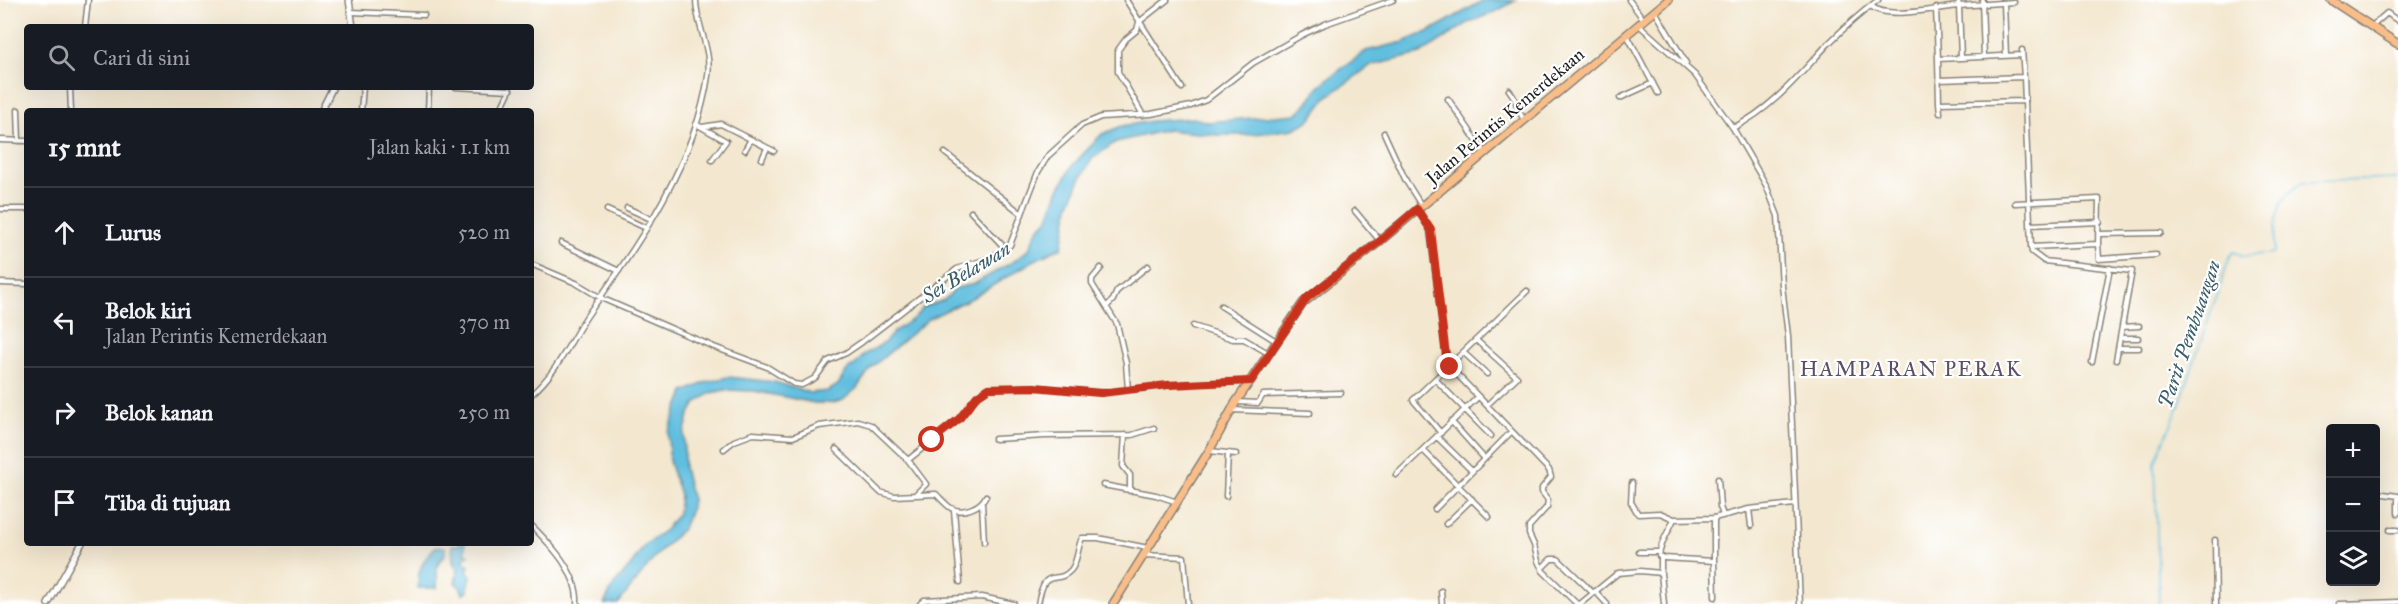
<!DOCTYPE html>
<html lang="id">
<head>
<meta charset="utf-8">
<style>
  body { margin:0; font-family:"IM FELL Great Primer",serif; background:#20242c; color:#f1f3f6 }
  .controls { position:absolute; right:18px; bottom:18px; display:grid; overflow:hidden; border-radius:6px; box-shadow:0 6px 24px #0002 }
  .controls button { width:54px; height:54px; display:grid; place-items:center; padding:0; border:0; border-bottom:2px solid #363941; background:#171b24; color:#f1f3f6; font:30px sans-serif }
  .stop { position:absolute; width:18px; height:18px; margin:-14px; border:4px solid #c8321e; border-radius:50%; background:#fff }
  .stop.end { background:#c8321e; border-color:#fff; box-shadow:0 2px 6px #0008 }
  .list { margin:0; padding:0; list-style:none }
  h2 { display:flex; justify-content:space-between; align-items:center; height:78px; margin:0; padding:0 24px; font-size:26px }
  h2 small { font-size:20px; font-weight:400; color:#9ea1a6 }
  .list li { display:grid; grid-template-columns:39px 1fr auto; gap:18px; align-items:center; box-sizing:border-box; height:90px; padding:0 24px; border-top:2px solid #363941 }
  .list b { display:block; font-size:22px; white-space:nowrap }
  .list p { margin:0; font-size:20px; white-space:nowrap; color:#9ea1a6 }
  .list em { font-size:20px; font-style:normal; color:#9ea1a6 }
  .icon { flex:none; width:33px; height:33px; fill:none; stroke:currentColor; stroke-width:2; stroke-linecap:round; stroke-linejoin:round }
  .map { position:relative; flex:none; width:2398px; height:604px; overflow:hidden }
  .search { position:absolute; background:#171b24; box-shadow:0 6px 24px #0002; left:24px; top:24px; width:510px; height:66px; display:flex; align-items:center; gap:15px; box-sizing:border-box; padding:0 21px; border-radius:6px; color:#9ea1a6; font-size:22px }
  .panel { position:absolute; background:#171b24; box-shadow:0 6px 24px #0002; left:24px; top:108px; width:510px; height:438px; border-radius:6px }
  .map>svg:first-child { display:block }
</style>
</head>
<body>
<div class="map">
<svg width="2398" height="604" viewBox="0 0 2398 604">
  <rect width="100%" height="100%" fill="#fff"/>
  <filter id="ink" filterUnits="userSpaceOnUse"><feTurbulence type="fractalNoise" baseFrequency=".0167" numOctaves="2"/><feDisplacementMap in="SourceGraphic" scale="12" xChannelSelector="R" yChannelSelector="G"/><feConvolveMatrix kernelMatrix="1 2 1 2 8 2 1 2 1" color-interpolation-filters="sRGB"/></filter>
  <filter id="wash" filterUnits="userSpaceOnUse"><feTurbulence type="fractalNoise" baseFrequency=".008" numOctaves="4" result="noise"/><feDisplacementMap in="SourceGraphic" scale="24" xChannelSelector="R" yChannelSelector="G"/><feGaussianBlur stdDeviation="1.35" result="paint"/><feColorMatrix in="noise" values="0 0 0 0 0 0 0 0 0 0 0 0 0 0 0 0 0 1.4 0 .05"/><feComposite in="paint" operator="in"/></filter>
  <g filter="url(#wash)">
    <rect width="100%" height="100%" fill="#f3e7cf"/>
    <path fill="#61bedf" stroke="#3e6d7e" stroke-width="1.5" d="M1484,0H1516L1499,10L1468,23L1420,54L1370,66L1327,97L1310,120L1294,129L1247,135H1218L1167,130L1116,142L1092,159L1080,179L1069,206L1062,247L1033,261L972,298L930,318L871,368L857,388L843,400L834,403H815L754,391L725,390L711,393L696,403L689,415L684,434V468L692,499L690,512L682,529L655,557L618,604H604L613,586L631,565L644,546L666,529L678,513L680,495L669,461L668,433L684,392L707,382L728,377L775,382L810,393L828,391L838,385L847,370L856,364L865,354L884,343L896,330L914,318L924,307L944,300L957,288L974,284L1014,261L1029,249L1037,230L1049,218L1058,191L1072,166L1102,134L1122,126L1152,121L1194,118L1208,122L1296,114L1304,107L1321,84L1366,51L1404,42L1430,31Z
      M459,543H465V552L469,555L465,556L464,562L469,566L467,573L470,574L471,577L468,583V591L463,594L460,587L455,583L458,570L453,562L452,545H459Z
      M435,547H445V555C432,567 439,574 437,588H418C417,570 423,560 435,547Z"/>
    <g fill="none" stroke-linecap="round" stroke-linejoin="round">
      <path stroke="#61bedf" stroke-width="1.5" d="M2159,604L2155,462L2179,406L2230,256L2234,252L2244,256L2274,253C2274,222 2275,199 2303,182L2398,179"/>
    </g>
  </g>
  <g filter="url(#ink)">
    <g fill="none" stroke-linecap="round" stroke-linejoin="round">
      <g stroke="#888276" stroke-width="7">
        <path id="minor" d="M1126,0L1182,88
          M1629,0L1644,20
          M1958,0L1959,6L2014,2
          M1982,0L1984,57
          M2004,3L2006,56
          M1871,6C1887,20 1937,8 1959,6L1961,58L1938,59L1939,103L2025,101L2024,77L1939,80
          M1936,8L1938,59
          M1655,11L1686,63
          M351,12L424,15
          M1639,25L1695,75L1733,128L1766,185L1778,216L1782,286L1788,336L1800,604
          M85,27L88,0
          M2371,27L2387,13L2398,21
          M1627,35L1658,93
          M2022,50L2024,77
          M1961,58L2022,55
          M70,87L71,111
          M456,87L510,90L500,111
          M1509,90C1517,99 1517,110 1524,120
          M1620,98L1653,83
          M1448,99L1485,153
          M1939,103L1940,113
          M18,110L19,141
          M361,111L363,87
          M428,111L429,87
          M1143,115L1118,72V50L1126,39L1137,30L1139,22L1167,0
          M696,124L726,141L712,160
          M702,127L721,124L774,151
          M1733,128C1773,108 1799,75 1829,43C1844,28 1861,13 1878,0
          M1384,133L1406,181L1421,205
          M0,140L27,141
          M745,150L751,139
          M945,153L1022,214
          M762,159L767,148
          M2015,203L2099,199L2098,244L2031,247L2025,101
          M627,208L651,219
          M0,209H27
          M607,210L646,228
          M1418,210L1430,230L1446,356L1450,367L1549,470L1551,477L1542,488V492L1548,500L1547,507L1529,527V534L1534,545L1538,561L1543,571L1577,604
          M1355,211L1380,241
          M971,212L1003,246L1007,247
          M2030,225L2100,222
          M2099,234L2161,233
          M561,243L619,271
          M2098,244L2099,259L2156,255
          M2031,247L2032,252L2044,261L2132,271L2116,360
          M531,264L576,283L601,298L714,347L767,367L794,384L802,385L815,378L828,361L846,353L862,342L957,269L990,258L1010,245L1038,172L1048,156L1082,125L1101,117L1151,114L1191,106L1206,100L1253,63L1302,35L1325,24L1393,0
          M1101,268L1092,279V284L1117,324L1126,363L1128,390
          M0,283L27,284
          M1107,306L1113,300L1117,291L1148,266
          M1221,306L1276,341
          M1193,326L1233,339H1244L1268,353
          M2122,327L2139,326
          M2120,338H2138
          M1476,340L1517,377L1487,405
          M2118,348H2139
          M1464,353L1487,374
          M2092,362L2110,268
          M1435,379L1491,436
          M531,395C561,368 569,341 591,310C640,243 696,160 708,76C712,50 696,25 696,0
          M1237,402L1258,403L1263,395L1341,393
          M1231,410L1310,413
          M1451,421L1484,458
          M1441,433L1413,400L1527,291
          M1125,435L1123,466L1130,475V491
          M1437,437L1471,470
          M995,439L1045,436L1132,435L1154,428
          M724,449L734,441L753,434L793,437L819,426L858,421L871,425L908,460L959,419L977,396L989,388L1034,387L1101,393L1168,385L1250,381
          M836,449L880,492L894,496L915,495L926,484L908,460
          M1423,450L1489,517
          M1210,451L1236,454
          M1396,475L1478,397
          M1718,479L1720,507L1723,515
          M1632,483L1631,502L1638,514L1660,513L1674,519L1714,518L1749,509L1795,504
          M1103,485L1156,495L1177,502
          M2376,493L2398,496V513
          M916,495L936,494C941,499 946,505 951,508C962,515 981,507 986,496
          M1226,496L1228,453
          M982,503L984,542
          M1435,509L1511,432
          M1749,509L1751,526
          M954,510L960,582
          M1674,519C1669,531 1660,543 1659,556L1664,558L1714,561L1715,597
          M1446,524L1472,499
          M531,525C551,545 579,573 577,604
          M2390,530H2398
          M2215,540L2216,604
          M1639,552H1659
          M1144,555L1184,557L1188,604
          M1714,561V518
          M1542,568L1551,559H1558L1593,593
          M1661,573V558
          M1441,591L1442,604
          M1595,591L1607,604
          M920,604L924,600L982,597L1014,604
          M1038,604C1045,563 1056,587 1071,570C1078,562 1077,548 1082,538H1098L1148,548
          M1580,604L1618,573L1640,571L1661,573L1664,604
          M2339,604L2398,602"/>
      </g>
      <g stroke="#888276" stroke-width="8">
        <path id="tertiary" d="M349,0L353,27
          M321,111L333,87
          M48,604L82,543"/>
      </g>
      <g stroke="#888276" stroke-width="10">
        <path id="primary" d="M2331,0L2398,44
          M1113,604L1209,451L1236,402L1303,303L1380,241L1668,0"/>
      </g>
      <use href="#minor" stroke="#fff" stroke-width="4"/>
      <use href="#tertiary" stroke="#fff" stroke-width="5"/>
      <use href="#primary" stroke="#f9bd89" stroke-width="7"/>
    </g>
  </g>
  <g fill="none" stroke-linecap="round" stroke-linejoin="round" filter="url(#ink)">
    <path stroke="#c8321e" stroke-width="8" d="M932,440L959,419L977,396L989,388L1034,387L1101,393L1168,385L1251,381L1307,298L1380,241L1417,209L1431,230L1446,356L1450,367"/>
  </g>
  <g text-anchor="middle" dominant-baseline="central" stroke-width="4.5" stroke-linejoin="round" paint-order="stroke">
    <g font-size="18" fill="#1c1c1c" stroke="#fff">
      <text transform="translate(1505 116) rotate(-40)">Jalan Perintis Kemerdekaan</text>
    </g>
    <g font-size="20" font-style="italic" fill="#385d6a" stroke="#fff">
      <text transform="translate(966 272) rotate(-31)">Sei Belawan</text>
      <text transform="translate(2189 334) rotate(-71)">Parit Pembuangan</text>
    </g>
    <g font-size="21" letter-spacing="1.5" fill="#5b4f68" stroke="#fff">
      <text x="1911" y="369">HAMPARAN PERAK</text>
    </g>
  </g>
</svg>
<div class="controls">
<button>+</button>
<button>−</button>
<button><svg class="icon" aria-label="layers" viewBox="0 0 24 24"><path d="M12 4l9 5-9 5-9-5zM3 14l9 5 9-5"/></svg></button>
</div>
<div class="stop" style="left:932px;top:440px"></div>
<div class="stop end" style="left:1450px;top:367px"></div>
<div class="search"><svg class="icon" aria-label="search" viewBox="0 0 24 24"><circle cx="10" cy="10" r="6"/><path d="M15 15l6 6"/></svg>Cari di sini</div>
<section class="panel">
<h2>15 mnt<small>Jalan kaki · 1.1 km</small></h2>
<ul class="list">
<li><svg class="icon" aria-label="ahead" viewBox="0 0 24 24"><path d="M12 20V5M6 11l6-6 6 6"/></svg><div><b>Lurus</b></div><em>520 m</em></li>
<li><svg class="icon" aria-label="left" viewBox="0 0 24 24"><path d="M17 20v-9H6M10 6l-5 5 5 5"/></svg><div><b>Belok kiri</b><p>Jalan Perintis Kemerdekaan</p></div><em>370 m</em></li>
<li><svg class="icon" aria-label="right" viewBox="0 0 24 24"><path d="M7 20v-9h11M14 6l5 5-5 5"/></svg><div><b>Belok kanan</b></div><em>250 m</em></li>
<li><svg class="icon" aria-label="arrive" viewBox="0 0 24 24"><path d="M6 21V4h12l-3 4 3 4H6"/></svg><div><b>Tiba di tujuan</b></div></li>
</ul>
</section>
</div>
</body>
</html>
